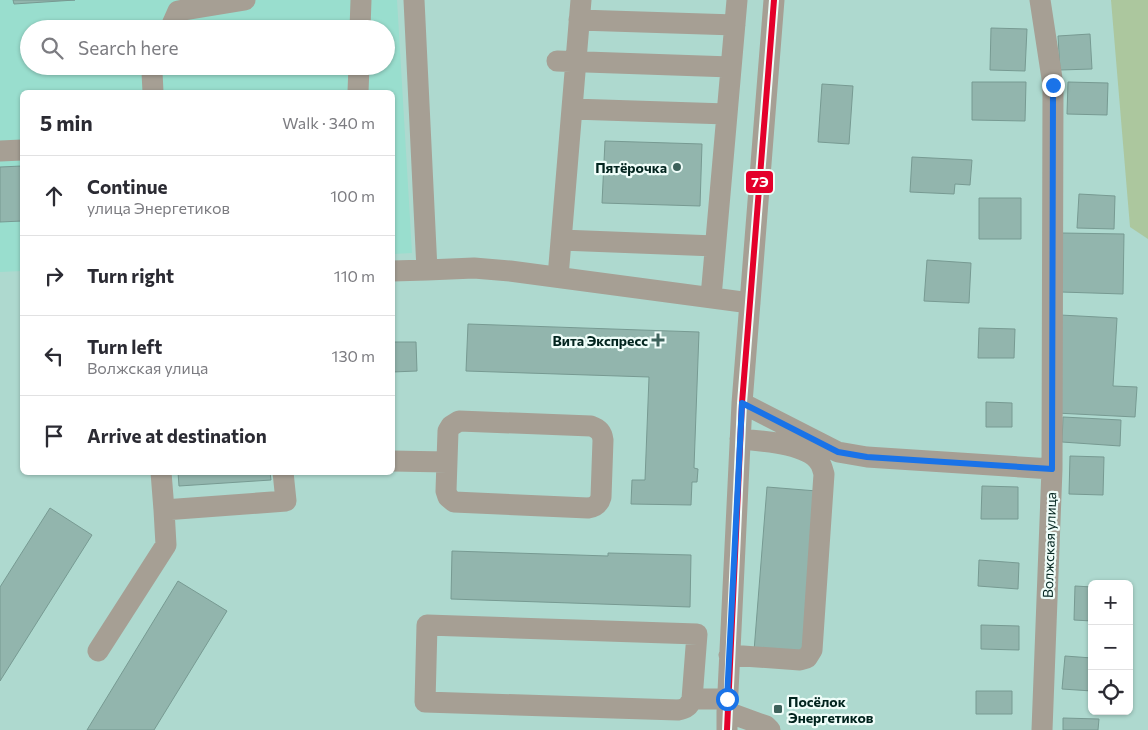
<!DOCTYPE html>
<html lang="en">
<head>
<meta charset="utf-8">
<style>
  body { margin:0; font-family:Commissioner,sans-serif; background:#f7f7f7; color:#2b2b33 }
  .controls { position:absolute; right:15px; bottom:15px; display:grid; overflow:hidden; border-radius:8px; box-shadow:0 1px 4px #0004 }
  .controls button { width:45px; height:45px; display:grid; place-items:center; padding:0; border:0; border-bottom:1px solid #e1e1e2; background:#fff; color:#2b2b33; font:25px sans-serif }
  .stop { position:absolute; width:15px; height:15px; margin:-11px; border:4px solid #1a73e8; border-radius:50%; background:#fff }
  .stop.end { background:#1a73e8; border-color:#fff; box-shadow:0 1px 5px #0008 }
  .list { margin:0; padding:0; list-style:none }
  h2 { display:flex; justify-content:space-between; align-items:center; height:65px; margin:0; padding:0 20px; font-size:21px }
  h2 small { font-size:16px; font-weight:400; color:#7c7c81 }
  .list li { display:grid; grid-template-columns:32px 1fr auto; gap:15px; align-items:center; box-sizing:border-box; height:80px; padding:0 20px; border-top:1px solid #e1e1e2 }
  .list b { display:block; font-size:19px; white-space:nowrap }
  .list p { margin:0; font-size:16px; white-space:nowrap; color:#7c7c81 }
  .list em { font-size:16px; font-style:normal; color:#7c7c81 }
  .icon { flex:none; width:28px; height:28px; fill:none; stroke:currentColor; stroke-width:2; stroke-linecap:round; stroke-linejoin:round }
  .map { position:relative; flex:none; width:1148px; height:730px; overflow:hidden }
  .search { position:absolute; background:#fff; box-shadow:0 1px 4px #0004; left:20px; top:20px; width:375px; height:55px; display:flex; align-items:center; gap:12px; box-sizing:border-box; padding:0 18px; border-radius:28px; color:#7c7c81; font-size:19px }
  .panel { position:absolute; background:#fff; box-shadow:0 1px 4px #0004; left:20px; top:90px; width:375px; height:385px; border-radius:8px }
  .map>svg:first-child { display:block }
</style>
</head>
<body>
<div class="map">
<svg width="1148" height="730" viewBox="0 0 1148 730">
  <rect width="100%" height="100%" fill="#aed9cf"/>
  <path fill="#99dece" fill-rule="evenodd" d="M0,0H397L412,253L393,254L392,92H22V271L0,272ZM29,29H386V66H29Z"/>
  <path fill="#acc79e" d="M1111,0H1148V239L1130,227Z"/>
  <path fill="#92b5ad" stroke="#779a92" d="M13,0H75L14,4Z
    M991,28L1027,29L1025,71L990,70Z
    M1090,34L1092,69L1060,70L1058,36Z
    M972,82H1026L1025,121L972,120Z
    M1068,82L1108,83L1107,115L1067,114Z
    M822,84L853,86L849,144L818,142Z
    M605,141L702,144L700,206L602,203Z
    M912,157L972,160L970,185L955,184L954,194L910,192Z
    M22,166V221L0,222V167Z
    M1079,194L1115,196L1114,229L1077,228Z
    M979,198H1021V239H979Z
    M1062,233L1124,234L1123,294L1061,292Z
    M927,260L971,263L969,303L924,301Z
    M1060,315L1117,318L1113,386L1137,387L1135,417L1056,413Z
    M468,324L699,332L694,467V468L698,469L697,482H692L691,505L631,504L632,480H645L649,377L466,371Z
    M979,328L1015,329L1014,358H978Z
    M392,342H416L417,371L392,372Z
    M986,402L1012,403V427H986Z
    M1063,417L1121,420L1120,446L1062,442Z
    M1070,456L1104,457L1103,495L1069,494Z
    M178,472H270L271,480L179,486Z
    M982,486L1018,487V519H981Z
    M767,487L817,491L803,655L754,651Z
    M50,508L92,535L0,681V587Z
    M452,551L608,556V553L691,555L690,607L451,599Z
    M979,560L1019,563L1018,589L978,586Z
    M178,581L227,611L154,730H87Z
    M1075,586L1092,587V621L1074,620Z
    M981,625L1019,626V650L981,649Z
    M1065,656L1092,658V691L1062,689Z
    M976,691H1012V714H976Z
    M1063,718L1099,719L1098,730H1063Z"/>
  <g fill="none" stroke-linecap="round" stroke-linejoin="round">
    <path stroke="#a69f94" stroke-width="21" d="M414,0L427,270L474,268L510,271L750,303
      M1040,0L1053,85L1052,469L1042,730
      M579,20L735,25
      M170,29L178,11L245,0
      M360,29L361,0
      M557,61L731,67
      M153,92L152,72L154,66
      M358,92L359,66
      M572,109L727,114
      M0,151L22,150
      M561,240L715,246
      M392,271L427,270
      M558,277L581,0
      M711,297L737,0
      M742,403L838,452L867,457L1052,469
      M459,421L591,426C599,429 602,432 603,440L601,497C599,504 596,507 588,508L454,502L448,497L446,491L448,431L451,426Z
      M392,461L447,462
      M161,472L164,510L286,501L283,472
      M427,625L697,634L692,699C689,706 686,709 678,710L425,702Z
      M98,651L166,545L164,510
      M729,655L800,660L807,658L812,650L824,474C823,471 822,466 820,463C808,443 761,441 740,439
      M692,699H727
      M727,712L766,726L770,730
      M727,730V712L742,403L774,0"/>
    <g stroke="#effdf9" stroke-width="10">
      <path id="bus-1" d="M727,730L742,403L774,0"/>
    </g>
    <use href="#bus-1" stroke="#e4002b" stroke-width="6"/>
  </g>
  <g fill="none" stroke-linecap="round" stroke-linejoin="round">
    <path stroke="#1a73e8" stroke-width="6" d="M727,699L742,403L838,452L867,457L1052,469L1053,85"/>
  </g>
  <g fill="#3e635c" stroke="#effdf9" stroke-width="2">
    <circle cx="677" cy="167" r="5"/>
    <path d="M655.5 332.5h5v5h5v5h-5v5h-5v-5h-5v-5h5z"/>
    <rect x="773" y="704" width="10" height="10" rx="2.5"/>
  </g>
  <g text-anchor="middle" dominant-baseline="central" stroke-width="4.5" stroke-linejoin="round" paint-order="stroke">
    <g font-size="14" font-weight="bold" fill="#02241e" stroke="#effdf9" text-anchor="end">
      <text x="667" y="167">Пятёрочка</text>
      <text x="648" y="340">Вита Экспресс</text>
      <text x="788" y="701" text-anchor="start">Посёлок<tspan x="788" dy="16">Энергетиков</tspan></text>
    </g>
    <g font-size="14" fill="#02241e" stroke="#effdf9">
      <text transform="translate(1049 545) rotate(-88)">Волжская улица</text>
    </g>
  </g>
  <rect stroke="#effdf9" stroke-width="2" x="745" y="170" width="29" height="24" rx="5" fill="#e4002b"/>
  <g font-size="14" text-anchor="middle" font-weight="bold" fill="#fff">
    <text x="760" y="187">7Э</text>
  </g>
</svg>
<div class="controls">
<button>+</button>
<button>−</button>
<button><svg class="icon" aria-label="locate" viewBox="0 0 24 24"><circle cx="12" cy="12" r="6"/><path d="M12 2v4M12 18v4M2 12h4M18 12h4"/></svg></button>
</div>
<div class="stop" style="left:727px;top:699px"></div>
<div class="stop end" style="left:1053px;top:85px"></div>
<div class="search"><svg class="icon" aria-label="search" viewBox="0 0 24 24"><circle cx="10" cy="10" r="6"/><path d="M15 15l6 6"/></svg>Search here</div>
<section class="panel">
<h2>5 min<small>Walk · 340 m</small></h2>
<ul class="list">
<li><svg class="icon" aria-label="ahead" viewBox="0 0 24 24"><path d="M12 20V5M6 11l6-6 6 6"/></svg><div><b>Continue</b><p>улица Энергетиков</p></div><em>100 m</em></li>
<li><svg class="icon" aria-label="right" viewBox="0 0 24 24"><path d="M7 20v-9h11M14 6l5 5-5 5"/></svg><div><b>Turn right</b></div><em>110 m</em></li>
<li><svg class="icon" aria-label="left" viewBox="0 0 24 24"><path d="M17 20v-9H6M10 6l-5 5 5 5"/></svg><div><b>Turn left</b><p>Волжская улица</p></div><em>130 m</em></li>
<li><svg class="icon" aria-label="arrive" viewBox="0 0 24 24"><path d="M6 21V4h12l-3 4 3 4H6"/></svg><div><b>Arrive at destination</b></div></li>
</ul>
</section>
</div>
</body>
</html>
